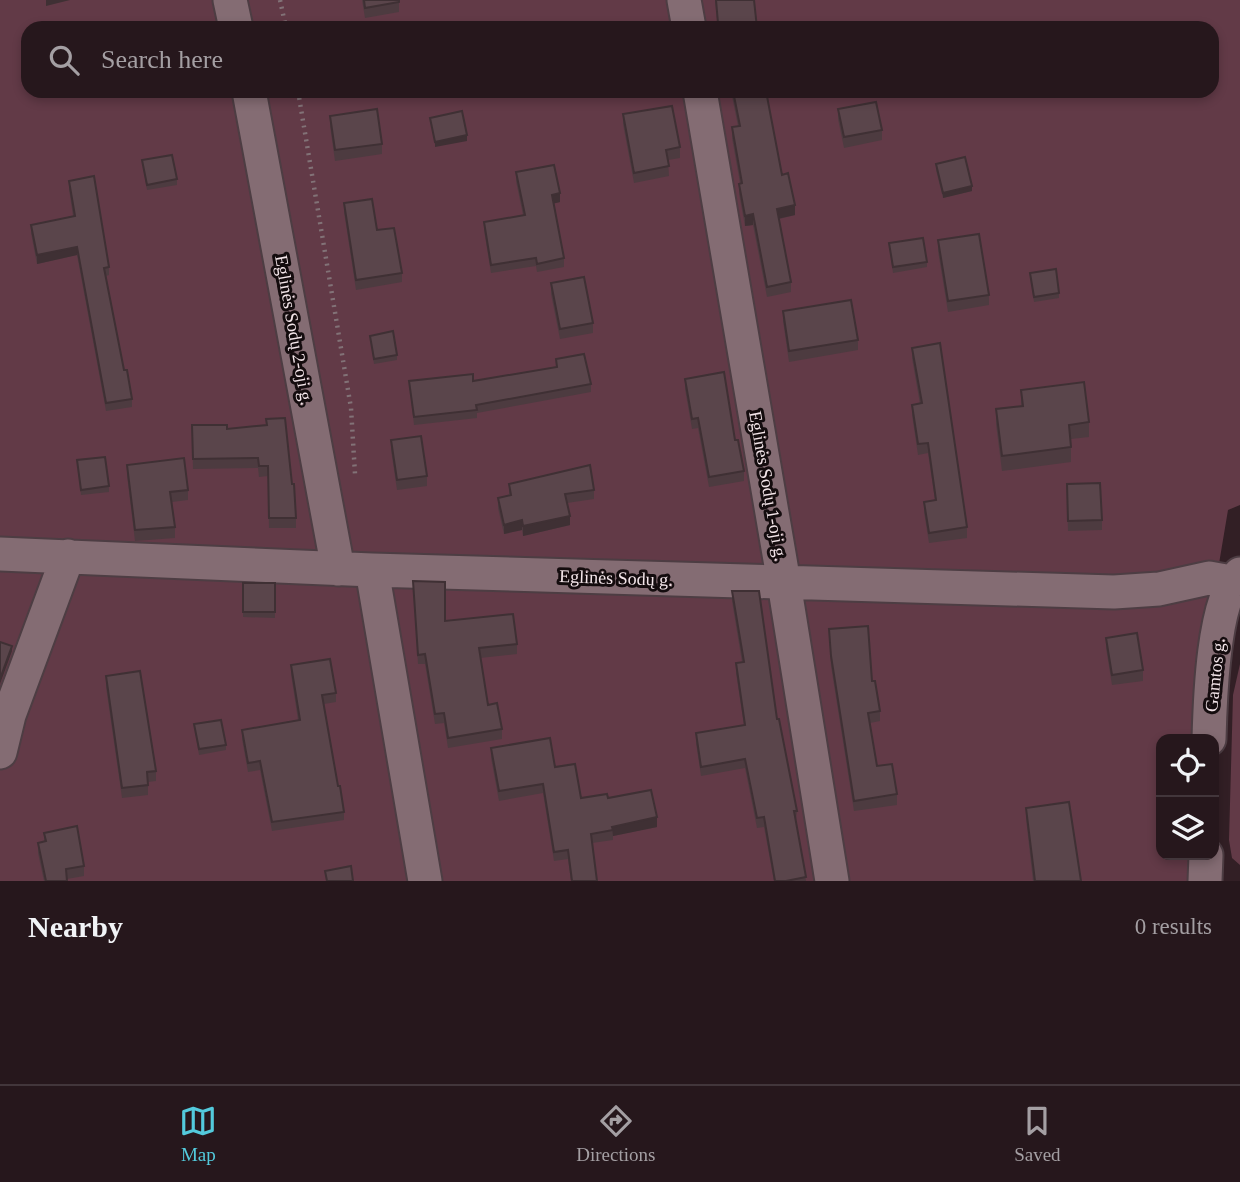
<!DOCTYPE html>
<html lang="en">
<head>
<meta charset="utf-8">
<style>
  body { margin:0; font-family:Georgia,serif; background:#322429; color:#f1f3f6 }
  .controls { position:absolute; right:21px; bottom:21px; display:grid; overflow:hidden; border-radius:14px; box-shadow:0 4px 10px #0003 }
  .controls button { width:63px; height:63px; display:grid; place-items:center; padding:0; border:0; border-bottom:2px solid #42363b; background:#26171c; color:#f1f3f6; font:35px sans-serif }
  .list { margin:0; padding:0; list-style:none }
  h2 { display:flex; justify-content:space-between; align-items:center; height:91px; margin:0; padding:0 28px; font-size:30px }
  h2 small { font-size:23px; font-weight:400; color:#a49fa3 }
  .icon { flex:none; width:38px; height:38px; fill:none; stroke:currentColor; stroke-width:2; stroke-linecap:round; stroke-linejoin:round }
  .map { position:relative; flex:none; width:1240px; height:881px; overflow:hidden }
  .search { position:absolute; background:#26171c; box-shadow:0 4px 10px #0003; left:21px; right:21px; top:21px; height:77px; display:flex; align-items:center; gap:18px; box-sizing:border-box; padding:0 24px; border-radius:21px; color:#a49fa3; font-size:26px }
  .sheet { height:203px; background:#26171c }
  nav { display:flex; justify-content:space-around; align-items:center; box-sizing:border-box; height:98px; border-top:2px solid #42363b; background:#26171c; font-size:19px; color:#a49fa3 }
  nav a { display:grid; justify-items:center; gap:4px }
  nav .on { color:#53cadc }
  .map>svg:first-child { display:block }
</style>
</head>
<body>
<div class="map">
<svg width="1240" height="881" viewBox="0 0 1240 881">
  <rect width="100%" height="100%" fill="#321f25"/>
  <path fill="#623a47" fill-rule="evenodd" d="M0,0H1240V505L1228,510L1195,707V739H1161V855H1196V881H0ZM28,28H1212V91H28Z
    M1240,664V865L1232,858L1229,840L1233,695Z"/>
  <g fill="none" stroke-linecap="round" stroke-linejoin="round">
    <g stroke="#4d3d43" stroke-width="37">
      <path id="street" d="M230,0L236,28
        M684,0L689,28
        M249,91L338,569
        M700,91L784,583L832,881
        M0,554L372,570L1114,592L1159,589L1209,578L1231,582
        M372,570L425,881
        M1209,739C1210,701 1213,599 1240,574
        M0,752L9,715L68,556
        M1205,881L1206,855"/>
    </g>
    <path stroke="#827277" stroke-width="4.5" stroke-dasharray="2 5" stroke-linecap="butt" d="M280,0L286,28
      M298,91L351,408L355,474"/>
    <use href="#street" stroke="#846c73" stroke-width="33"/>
  </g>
  <path fill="#4d3b40" d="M362,0H399V12L365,18Z
    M715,0H754L757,28H718Z
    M731,91H766L782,175L795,215L779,219L791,282V292L767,297L753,225L745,226L739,194V184L740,183L732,138V127L738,126Z
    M838,109L882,130V140L844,148L838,119Z
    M623,114L680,147V158L668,160L669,176L634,183L623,124Z
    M330,116L382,144V154L335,161L330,126Z
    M142,160L177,179V185L147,190Z
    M936,164L972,191L943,198L936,170Z
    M516,172L560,202L554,203L564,258V267L537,272L536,266L491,273L484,230V222L523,215L516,181Z
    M69,181L109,267V275L106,276L124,370L132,399V407L106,411L77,255L37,264L31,233V225L73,216L69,189Z
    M344,203L377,230L402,273V282L356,290L344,212Z
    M938,240L989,295V305L948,312L938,251Z
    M889,243L927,262V267L893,273Z
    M1030,273L1059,293V298L1034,302Z
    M551,283L593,323V333L560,339L551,294Z
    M783,311L858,340V350L789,362L783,321Z
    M370,336L397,355V360L374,364Z
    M912,348L967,527V538L929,543L924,512V502L935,500L928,453L918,455L912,415V405L920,404L912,358Z
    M556,359L591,384V392L477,413V418L414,425L409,381H473L556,367Z
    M685,379L744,471V481L709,487L698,428L692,429L685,389Z
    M1021,390L1089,422V437L1071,439V462L1002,471L996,424V409L1021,406Z
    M192,425L227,429L267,425L296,518V528H269L268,476L259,477L258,468L193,469Z
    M391,440L427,476V486L397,490L391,450Z
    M77,460L109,486V492L81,495Z
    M127,465L188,490V500L172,502L175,527V538L135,541L127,475Z
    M509,484L594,490V499L567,503L570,525L523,536L522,530L504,534L498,508V498L509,496Z
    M1067,494L1102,520V530L1068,531Z
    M413,581L445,621L517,644V654L480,658L488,705L502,729V739L448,748L444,723L435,724L425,664H418Z
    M243,583H275V618L243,617Z
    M732,591L777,719L797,811L796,820L806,881H774L764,827L757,828L745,768L701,776L696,743V733L744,725L736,673V663L742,662L732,601Z
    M829,629L872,681L880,711V721L870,723L877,766L897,794V805L854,811L831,666Z
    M1106,638L1143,670V681L1112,685L1106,648Z
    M291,665L336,693V702L324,704L338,786L344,812V820L272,831L260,770L248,772L242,739V730L298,720L291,674Z
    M106,676L156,771V781L148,782V795L122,798L106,687Z
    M194,724L226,745V750L199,755Z
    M491,748L555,767L581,798H608L657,827L613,836V840L592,843L597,881H571L568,859L554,861L543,793L499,801L491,758Z
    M1026,808L1081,881H1033L1026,818Z
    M44,833L84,866V876L67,879V881H44L38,853V843L44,842Z"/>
  <path fill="#3f3034" d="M46,0H70L46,6Z
    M467,135V141L435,147V142Z
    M972,186V191L943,198V193Z
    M560,193V202L552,204V195Z
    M795,205V215L777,219V209Z
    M753,214V225L745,226V216Z
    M77,247V255L37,264V255Z
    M570,516V525L523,536V526Z
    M522,520V530L504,534V525Z
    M12,646V651L0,684V679Z
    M657,817V827L613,836L612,827Z"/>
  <path fill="#5a454b" stroke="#3f3034" stroke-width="2" d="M364,0H399V2L365,8Z
    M716,0H754L757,28H721L720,23H718Z
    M733,91H766L782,175L788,173L795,205L777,209L791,282L767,287L753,214L745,216L739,184L742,183L732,127L740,126Z
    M876,102L882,130L844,137L838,109Z
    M672,106L680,147L666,150L669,166L634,173L623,114Z
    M377,109L382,144L335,150L330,116Z
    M462,111L467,135L435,142L430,118Z
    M172,155L177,179L147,185L142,160Z
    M965,157L972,186L943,193L936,164Z
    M554,165L560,193L552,195L564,258L537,264L536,258L491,265L484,222L525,215L516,172Z
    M94,176L109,267L104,268L124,370H127L132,399L106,403L77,247L37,255L31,225L75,216L69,181Z
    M372,199L377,230L394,228L402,273L356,280L344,203Z
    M979,234L989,295L948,301L938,240Z
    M923,238L927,262L893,267L889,243Z
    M1056,269L1059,293L1034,297L1030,273Z
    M584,277L593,323L560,329L551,283Z
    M851,300L858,340L789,351L783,311Z
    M393,331L397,355L374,359L370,336Z
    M940,343L967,527L929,533L924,502L936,500L928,443L918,444L912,405L922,403L912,348Z
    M584,354L591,384L476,405L477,410L414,417L409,381L473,374V381L557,367L556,359Z
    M724,372L735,440H738L744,471L709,477L698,418L692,419L685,379Z
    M1084,382L1089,422L1069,425L1071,447L1002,456L996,409L1023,406L1021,390Z
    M285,418L292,484H294L296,518H269L268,466H259L258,458L193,459L192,425H227V429L267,425L266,419Z
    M421,436L427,476L397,480L391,440Z
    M105,457L109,486L81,490L77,460Z
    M184,458L188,490L170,492L175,527L135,530L127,465Z
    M590,465L594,490L565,494L570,516L523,526L522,520L504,525L498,498L511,495L509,484Z
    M1100,483L1102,520L1068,521L1067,484Z
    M413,581L445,582V621L513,614L517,644L479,648L488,705L497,703L502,729L448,738L444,713L435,714L425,654L418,655Z
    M243,583H275V612H243Z
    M732,591H759L777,719H779L797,811H794L806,877L786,881H775L764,817L757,818L745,759L701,767L696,733L745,725L736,663L744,662Z
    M868,626L872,681H875L880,711L868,713L877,766L892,764L897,794L854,801L831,656L829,629Z
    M1137,633L1143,670L1112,675L1106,638Z
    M0,642L12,646L0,679Z
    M330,659L336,693L322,695L338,786H340L344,812L272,822L260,761L248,763L242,730L300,720L291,665Z
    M140,671L156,771L147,772L148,785L122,788L106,676Z
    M221,720L226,745L199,749L194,724Z
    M550,738L555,767L575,764L581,798L607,794L608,798L651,790L657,817L612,827L613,830L591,834L597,881H572L568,850L554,852L543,784L499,791L491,748Z
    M1069,802L1081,881H1035L1026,808Z
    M77,826L84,866L66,869L67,881H46L38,843L46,841L44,833Z
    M351,866L353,881H327L325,871Z"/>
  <g text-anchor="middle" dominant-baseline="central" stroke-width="6" stroke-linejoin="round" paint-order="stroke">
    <g font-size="18" fill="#f3e5e9" stroke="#140c0e">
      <text transform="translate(294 330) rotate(80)">Eglinės Sodų 2-oji g.</text>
      <text transform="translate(768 486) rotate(80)">Eglinės Sodų 1-oji g.</text>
      <text transform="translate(616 578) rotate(2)">Eglinės Sodų g.</text>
      <text transform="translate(1215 675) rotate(-84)">Gamtos g.</text>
    </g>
  </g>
</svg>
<div class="controls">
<button><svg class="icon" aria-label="locate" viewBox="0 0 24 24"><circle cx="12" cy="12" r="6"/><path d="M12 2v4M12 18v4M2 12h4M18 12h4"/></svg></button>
<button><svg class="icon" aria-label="layers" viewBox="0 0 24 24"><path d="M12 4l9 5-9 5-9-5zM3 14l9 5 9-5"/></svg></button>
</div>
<div class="search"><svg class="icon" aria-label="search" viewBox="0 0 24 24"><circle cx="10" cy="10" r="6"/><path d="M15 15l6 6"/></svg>Search here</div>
</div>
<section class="sheet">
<h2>Nearby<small>0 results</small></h2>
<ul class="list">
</ul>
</section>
<nav>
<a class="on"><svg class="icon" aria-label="map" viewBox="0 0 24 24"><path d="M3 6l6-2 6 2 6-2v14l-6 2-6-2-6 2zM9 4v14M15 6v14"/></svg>Map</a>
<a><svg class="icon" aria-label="directions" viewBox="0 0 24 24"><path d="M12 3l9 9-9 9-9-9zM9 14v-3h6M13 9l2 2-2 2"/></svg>Directions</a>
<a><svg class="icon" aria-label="saved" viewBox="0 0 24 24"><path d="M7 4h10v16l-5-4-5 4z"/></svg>Saved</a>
</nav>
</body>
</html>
